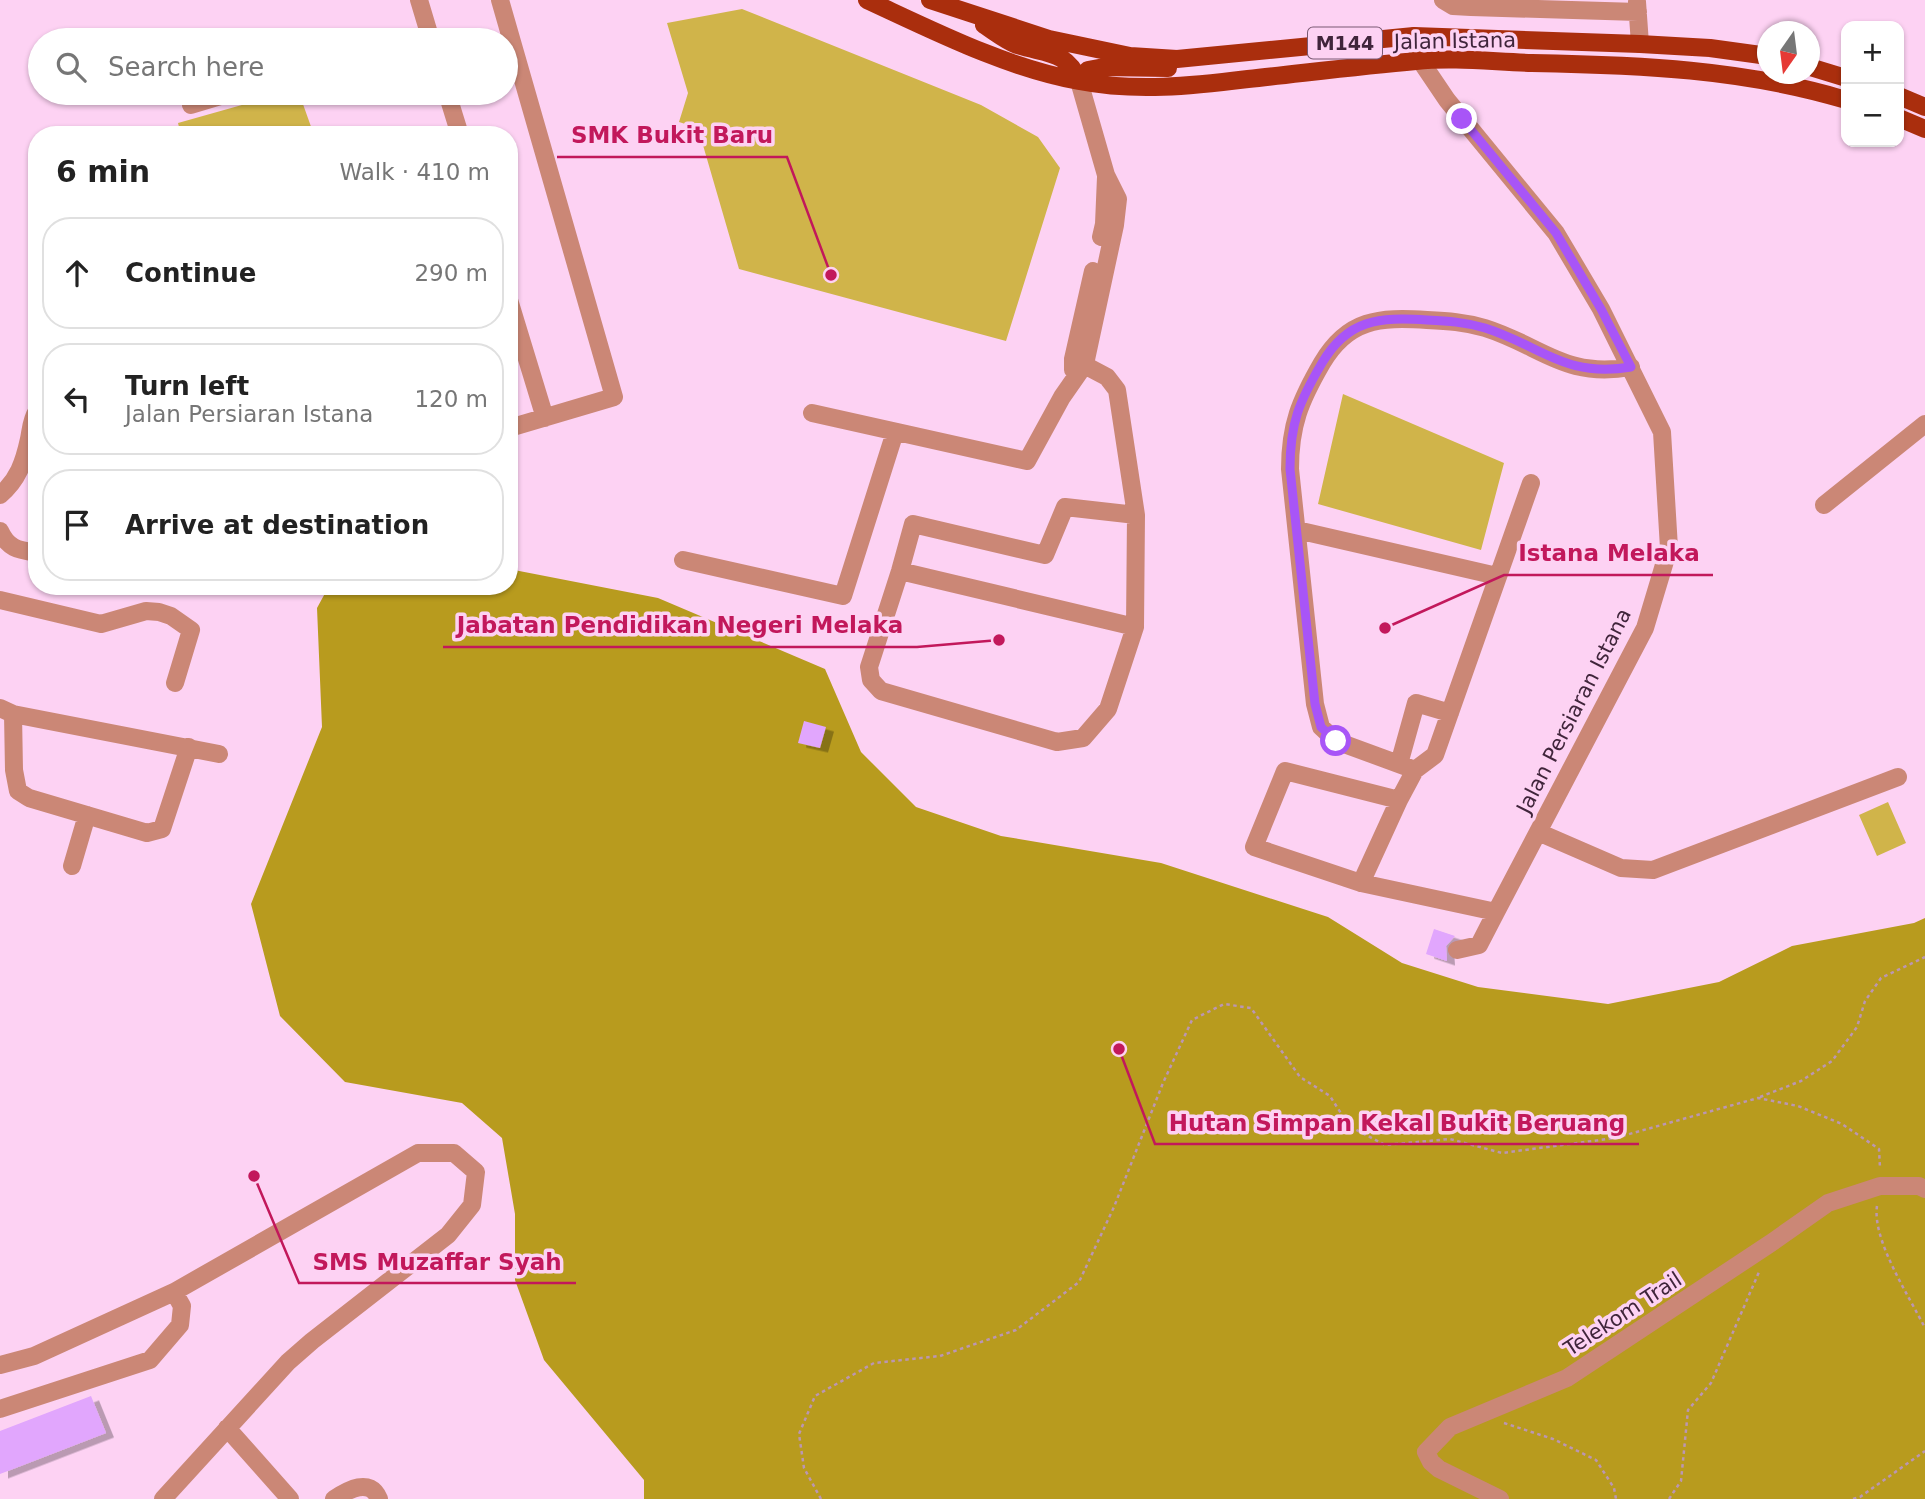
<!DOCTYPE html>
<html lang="en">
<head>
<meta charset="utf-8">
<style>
  body { margin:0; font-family:"DejaVu Sans",sans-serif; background:#f6f6f6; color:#222 }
  .controls { position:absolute; right:21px; top:21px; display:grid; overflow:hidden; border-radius:14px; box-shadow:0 2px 5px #0004 }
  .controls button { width:63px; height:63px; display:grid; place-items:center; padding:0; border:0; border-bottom:2px solid #e0e0e0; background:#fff; color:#222; font:35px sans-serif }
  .compass { position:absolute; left:1757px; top:21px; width:63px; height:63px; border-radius:50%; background:#fff; box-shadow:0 2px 5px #0004; rotate:194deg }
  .stop { position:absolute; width:21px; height:21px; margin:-16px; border:5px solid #a855f7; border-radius:50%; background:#fff }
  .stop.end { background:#a855f7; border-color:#fff; box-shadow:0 2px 7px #0008 }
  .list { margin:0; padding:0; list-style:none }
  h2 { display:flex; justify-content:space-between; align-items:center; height:91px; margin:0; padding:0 28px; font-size:30px }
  h2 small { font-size:23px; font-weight:400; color:#767676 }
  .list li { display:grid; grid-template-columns:46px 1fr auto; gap:21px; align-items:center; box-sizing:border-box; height:112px; margin:0 14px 14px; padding:0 14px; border:2px solid #e0e0e0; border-radius:28px }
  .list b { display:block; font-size:26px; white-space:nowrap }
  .list p { margin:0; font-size:23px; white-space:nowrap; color:#767676 }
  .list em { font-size:23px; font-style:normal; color:#767676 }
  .icon { flex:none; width:38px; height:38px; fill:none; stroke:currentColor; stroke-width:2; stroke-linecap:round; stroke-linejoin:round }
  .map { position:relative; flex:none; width:1925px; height:1499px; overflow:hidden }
  .search { position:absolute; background:#fff; box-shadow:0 2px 5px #0004; left:28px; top:28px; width:490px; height:77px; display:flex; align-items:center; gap:18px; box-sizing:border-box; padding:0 24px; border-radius:38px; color:#767676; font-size:26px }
  .panel { position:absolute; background:#fff; box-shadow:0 2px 5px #0004; left:28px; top:126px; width:490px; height:469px; border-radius:28px }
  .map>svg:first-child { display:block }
</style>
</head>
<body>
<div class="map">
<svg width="1925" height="1499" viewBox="0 0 1925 1499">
  <defs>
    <filter id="shadow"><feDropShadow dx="8" dy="4.5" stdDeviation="0" flood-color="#0004"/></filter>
  </defs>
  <rect width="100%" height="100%" fill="#fdd2f3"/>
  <path fill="#d0b44a" d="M742,9L981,105L1038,137L1060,168L1006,341L739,269L698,128L679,122L688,93L667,23Z
    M284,93H299L314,135H181L178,123Z
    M1343,394L1504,463L1481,550L1318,504Z
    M1888,802L1906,843L1877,856L1859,815Z"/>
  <path fill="#b89b1e" d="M509,569L658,598L825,669L861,752L916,807L1001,836L1161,863L1328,917L1402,963L1478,987L1608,1004L1719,982L1792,946L1914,923L1925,918V1499H644V1480L544,1360L515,1280V1214L502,1138L462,1103L345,1082L280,1016L251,904L322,727L317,608L329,586H509Z"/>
  <path fill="#e1a6fd" filter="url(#shadow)" d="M804,721L826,727L820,748L798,743Z
    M1434,929L1455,936L1446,946L1447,961L1426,954Z
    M91,1396L106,1433L0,1474V1431Z"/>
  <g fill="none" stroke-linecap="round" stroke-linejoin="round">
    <path stroke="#bb96b3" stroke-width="2.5" stroke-dasharray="3.5 3.5" stroke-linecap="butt" d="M1760,1097L1801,1081L1832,1061L1857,1027L1865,1001L1881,978L1925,957
      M1877,1206C1872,1240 1909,1296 1925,1328
      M1504,1423L1553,1439L1596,1460L1614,1488L1616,1499
      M821,1499L804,1468L799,1434L815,1396L874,1363L940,1356L1016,1330L1079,1282L1114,1207L1163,1083L1192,1020L1224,1004L1251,1008L1300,1077L1330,1096L1349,1126L1385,1145L1450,1139L1502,1153L1615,1138L1758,1098L1798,1106L1842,1124L1879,1149L1880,1168
      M1669,1499L1681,1481L1688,1410L1711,1383L1759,1272
      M1853,1499L1860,1497L1925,1451"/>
    <path stroke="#cb8776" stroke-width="18" d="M419,0L431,40
      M500,0L614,397L509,428
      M1443,0L1453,6L1471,7L1638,12
      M1637,2L1640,44
      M1414,36L1420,60L1447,100L1556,233L1601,309L1662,432L1669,548L1645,628L1496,912L1479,945L1457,950
      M407,40L429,34
      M447,93L460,135
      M191,105L231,93
      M1101,237L1104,224L1106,177
      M509,300L545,418
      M1073,359L1107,377L1117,390L1136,515L1135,627L1108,709L1083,738L1057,742L881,691L871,680L869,667L900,571L913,524L1045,555L1065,507L1136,515
      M1073,370V359L1093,271
      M812,413L1027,461L1062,397L1085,364L1115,225L1118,199L1106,175L1079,81
      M0,495C18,480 24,462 29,439C31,429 31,420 37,411
      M1824,505L1925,424
      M1297,530L1497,576
      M0,531C8,549 19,550 37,553
      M683,560L843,596L895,432
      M900,571L1135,627
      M0,600L101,624L146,611L159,612L171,616L191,630L175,683
      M0,708L13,714L219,754
      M13,714L14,770L18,791L29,798L147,833L162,829L189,747
      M1399,764L1416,703L1450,713
      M1415,770L1336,741L1321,727L1315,704L1290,469C1290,425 1300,401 1322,363C1348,319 1379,317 1427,320C1447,321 1465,322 1485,328C1542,346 1565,379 1631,367
      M1399,800L1285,771L1254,847L1361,883L1496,912
      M1538,832L1621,868L1653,870L1898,777
      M72,866L87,815
      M1361,883L1399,800L1415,770L1435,755L1531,483
      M0,1365L34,1356L174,1292L418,1153H454L476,1172L472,1205L448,1235L312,1341L288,1362L163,1499
      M0,1409L150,1360L180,1325L182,1306L174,1292
      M227,1428L290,1499
      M334,1499C348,1490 370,1477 379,1499
      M1500,1499L1439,1469L1431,1462L1426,1452L1450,1427L1567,1378L1771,1243L1828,1203L1880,1186H1919L1925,1189"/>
    <path stroke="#aa2e0d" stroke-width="18" d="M867,0C934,31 1007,68 1079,81C1135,92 1192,86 1248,79C1304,73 1360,66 1416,61C1454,57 1494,62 1532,63C1639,65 1743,69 1846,100
      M930,0L1049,39L1130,56L1177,59L1414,36L1640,44L1710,48L1768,56
      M984,25C995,32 1006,41 1017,45C1045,54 1067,50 1079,81
      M1810,67L1846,78
      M1079,81L1088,70L1104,67L1168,68
      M1899,96L1925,107
      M1899,118L1925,129"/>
  </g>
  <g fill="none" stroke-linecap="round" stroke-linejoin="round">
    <path stroke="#a855f7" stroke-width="9" d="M1336,741L1321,727L1315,704L1290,469C1290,423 1299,402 1322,363C1348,319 1379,317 1427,320C1447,321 1465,322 1485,328C1542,346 1564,378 1631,367L1601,309L1556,233L1462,119"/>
  </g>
  <g text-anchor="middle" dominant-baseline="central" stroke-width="7" stroke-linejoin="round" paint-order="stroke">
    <rect fill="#fdd2f3" stroke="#795972" stroke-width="2" x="1308" y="27.5" width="74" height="31" rx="5"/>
    <g font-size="19" font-weight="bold" fill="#40253b">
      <text x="1345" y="43">M144</text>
    </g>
    <g font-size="21" fill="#40253b" stroke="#fdd2f3">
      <text transform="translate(1455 41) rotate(-1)">Jalan Istana</text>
      <text transform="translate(1574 711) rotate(-63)">Jalan Persiaran Istana</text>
      <text transform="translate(1623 1314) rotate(-33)">Telekom Trail</text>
    </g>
  </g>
  <path fill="none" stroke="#c2185b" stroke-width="2.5" d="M831 275L787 157H557M1385 628L1504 575H1713M999 640L917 647H443M1119 1049L1155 1144H1639M254 1176L299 1283H576"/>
  <g fill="#c2185b" stroke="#fdd2f3" stroke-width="2.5">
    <circle cx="831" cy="275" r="7"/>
    <circle cx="1385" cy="628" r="7"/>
    <circle cx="999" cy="640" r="7"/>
    <circle cx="1119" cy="1049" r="7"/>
    <circle cx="254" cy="1176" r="7"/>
  </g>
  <g font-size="23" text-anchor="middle" font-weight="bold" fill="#c2185b" stroke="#fdd2f3" stroke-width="7" stroke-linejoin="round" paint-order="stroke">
    <text x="672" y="143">SMK Bukit Baru</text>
    <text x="1609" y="561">Istana Melaka</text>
    <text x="680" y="633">Jabatan Pendidikan Negeri Melaka</text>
    <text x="1397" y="1131">Hutan Simpan Kekal Bukit Beruang</text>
    <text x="437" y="1270">SMS Muzaffar Syah</text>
  </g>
</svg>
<div class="controls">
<button>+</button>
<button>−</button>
</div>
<svg class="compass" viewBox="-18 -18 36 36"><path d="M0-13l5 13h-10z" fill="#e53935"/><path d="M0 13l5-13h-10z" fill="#767676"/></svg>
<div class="stop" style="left:1336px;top:741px"></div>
<div class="stop end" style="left:1462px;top:119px"></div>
<div class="search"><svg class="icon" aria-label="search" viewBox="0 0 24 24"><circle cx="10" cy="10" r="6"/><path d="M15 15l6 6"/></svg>Search here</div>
<section class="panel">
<h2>6 min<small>Walk · 410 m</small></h2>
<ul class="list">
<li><svg class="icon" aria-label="ahead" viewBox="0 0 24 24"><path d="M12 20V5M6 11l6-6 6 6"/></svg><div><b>Continue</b></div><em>290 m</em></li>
<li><svg class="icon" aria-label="left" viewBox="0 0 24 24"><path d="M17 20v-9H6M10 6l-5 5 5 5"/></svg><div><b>Turn left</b><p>Jalan Persiaran Istana</p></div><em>120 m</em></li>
<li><svg class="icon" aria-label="arrive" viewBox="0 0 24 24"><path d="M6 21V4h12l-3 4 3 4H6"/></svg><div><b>Arrive at destination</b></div></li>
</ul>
</section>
</div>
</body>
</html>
